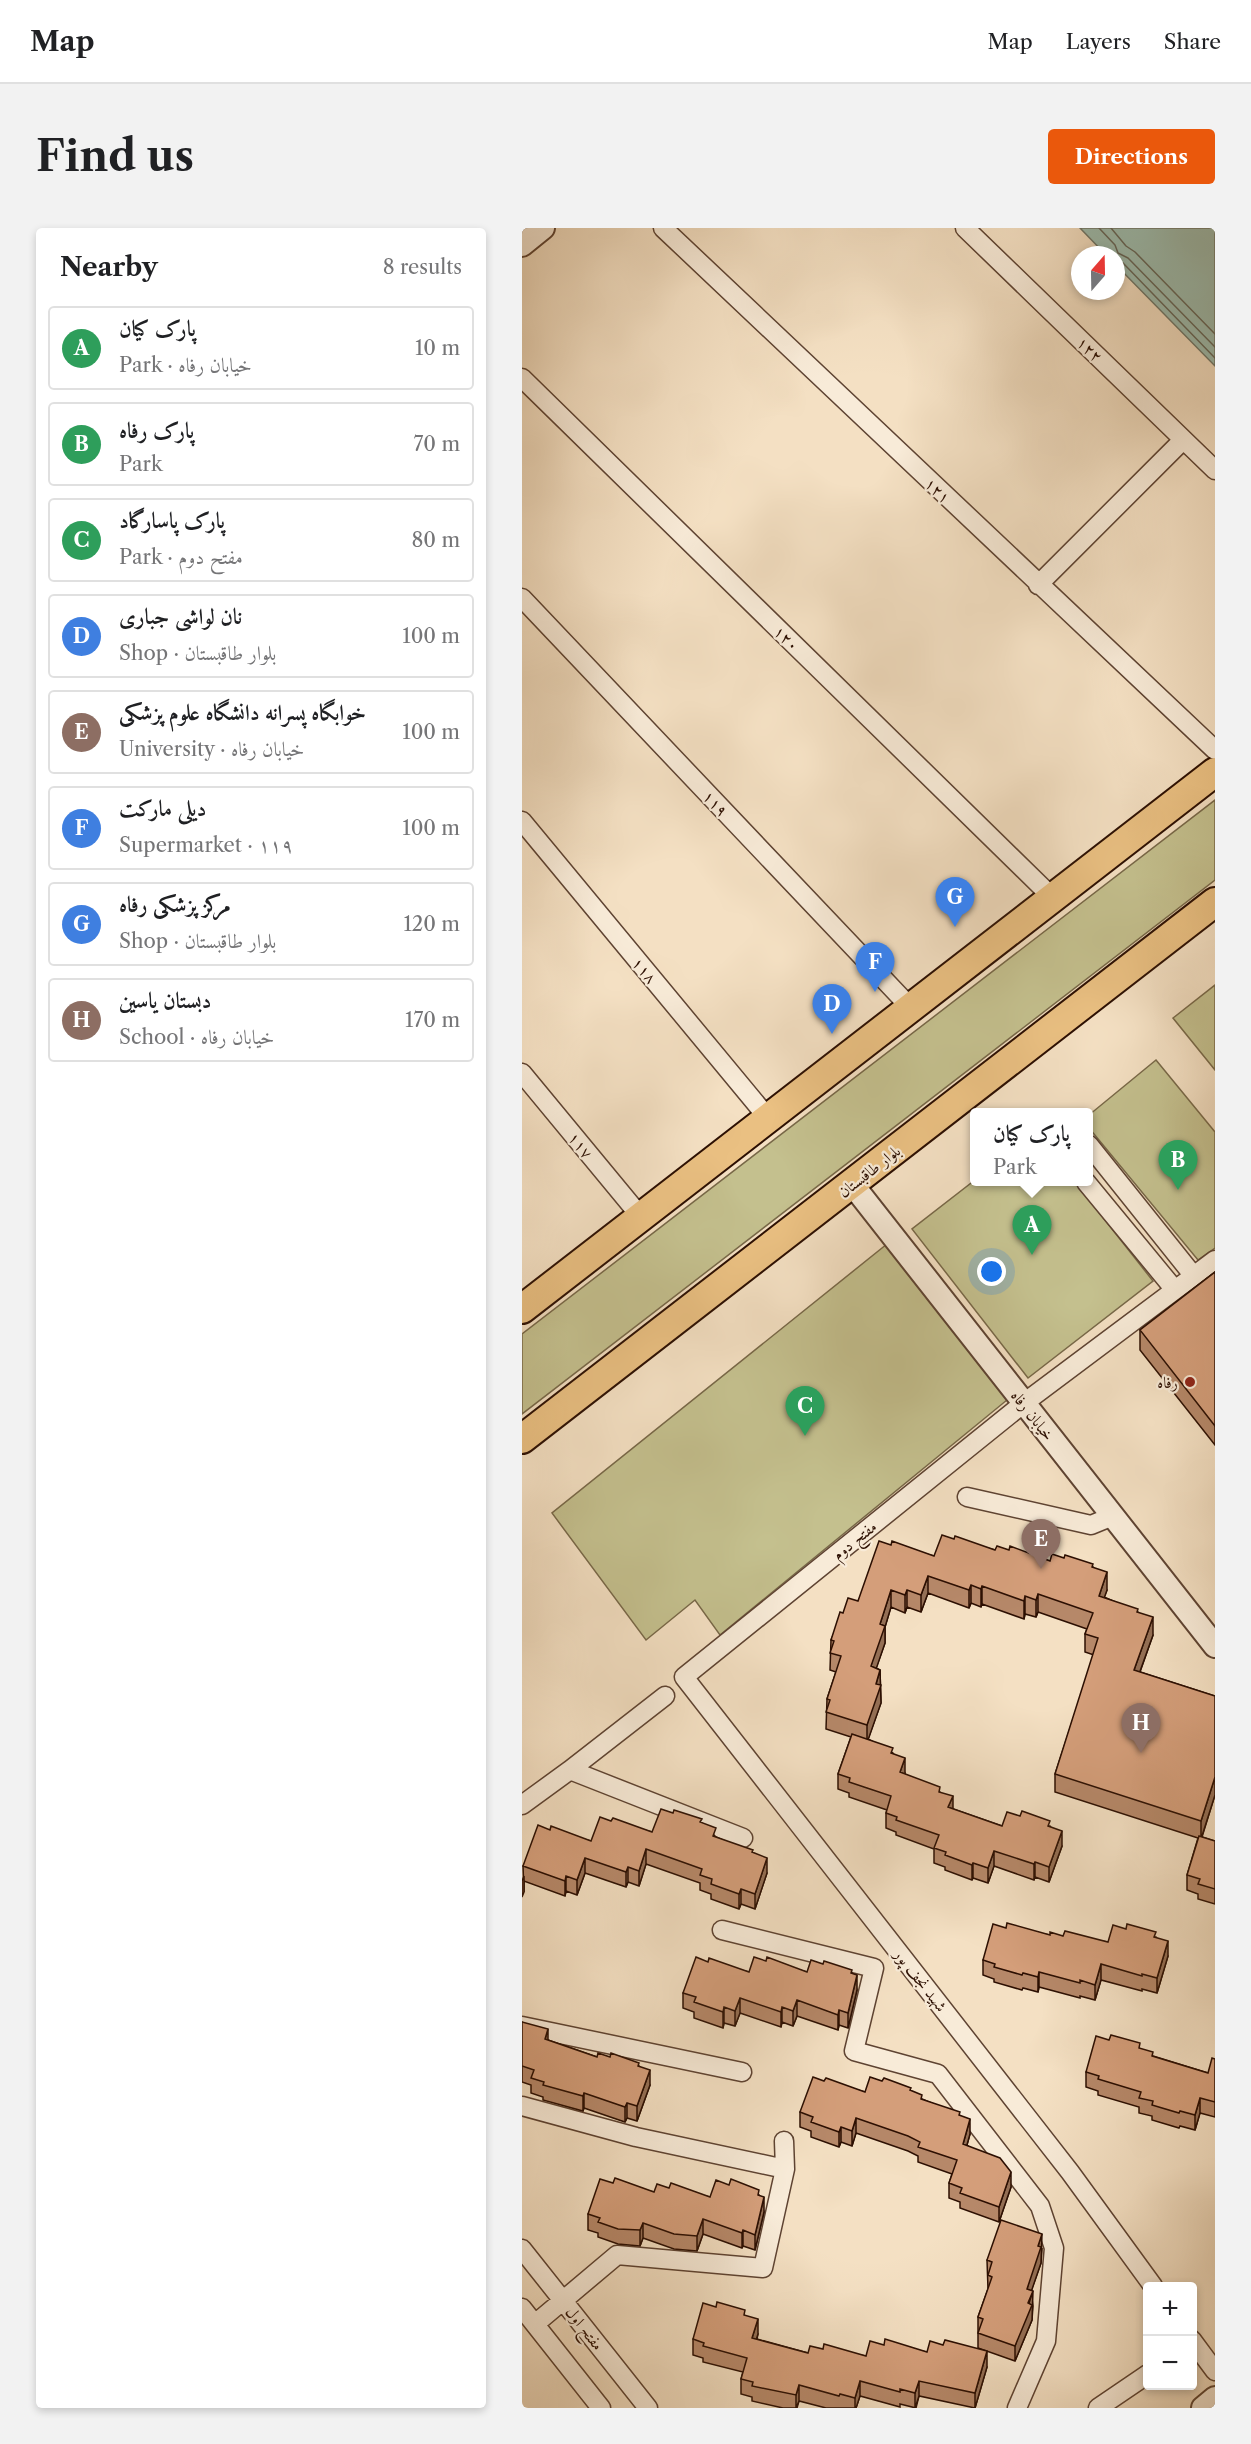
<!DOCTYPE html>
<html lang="en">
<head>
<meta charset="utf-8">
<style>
  body { margin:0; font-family:"Libre Caslon Text",Amiri,serif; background:#f2f2f2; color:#202124 }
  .controls { position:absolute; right:18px; bottom:18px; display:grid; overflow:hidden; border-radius:6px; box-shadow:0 3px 9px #0003 }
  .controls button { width:54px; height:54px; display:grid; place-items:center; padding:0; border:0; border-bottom:2px solid #e0e0e0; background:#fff; color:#202124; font:30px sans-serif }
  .compass { position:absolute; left:549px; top:18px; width:54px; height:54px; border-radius:50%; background:#fff; box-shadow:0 3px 9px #0003; rotate:20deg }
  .you { position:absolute; left:470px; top:1044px; width:21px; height:21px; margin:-15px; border:4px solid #fff; border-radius:50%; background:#1a73e8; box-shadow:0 0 0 9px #1a73e833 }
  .badge { display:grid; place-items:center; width:39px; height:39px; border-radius:50%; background:#ea580c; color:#fff; font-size:20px; font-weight:700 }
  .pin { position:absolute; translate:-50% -50px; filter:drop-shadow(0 2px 3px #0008) }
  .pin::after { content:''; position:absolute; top:32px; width:21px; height:18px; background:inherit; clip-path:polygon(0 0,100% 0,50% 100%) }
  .popup { position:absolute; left:448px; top:880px; width:123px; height:78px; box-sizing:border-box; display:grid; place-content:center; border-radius:6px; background:#fff; filter:drop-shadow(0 2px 4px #0005); font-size:20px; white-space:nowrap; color:#757577 }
  .popup b { font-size:22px; color:#202124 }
  .popup::after { content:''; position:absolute; left:50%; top:100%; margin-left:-12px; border:12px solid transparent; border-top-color:#fff }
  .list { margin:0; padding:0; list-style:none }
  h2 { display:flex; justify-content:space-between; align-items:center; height:78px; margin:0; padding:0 24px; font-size:26px }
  h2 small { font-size:20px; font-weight:400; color:#757577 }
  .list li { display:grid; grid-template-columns:39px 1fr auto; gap:18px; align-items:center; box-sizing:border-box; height:84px; margin:0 12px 12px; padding:0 12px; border:2px solid #e0e0e0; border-radius:6px }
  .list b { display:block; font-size:22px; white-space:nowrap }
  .list p { margin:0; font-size:20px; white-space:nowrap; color:#757577 }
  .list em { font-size:20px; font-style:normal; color:#757577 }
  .map { position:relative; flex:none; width:693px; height:2180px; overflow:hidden; border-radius:6px }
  header { display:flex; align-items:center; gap:36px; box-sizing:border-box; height:84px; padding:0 30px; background:#fff; border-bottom:2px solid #e0e0e0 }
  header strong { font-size:28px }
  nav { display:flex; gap:33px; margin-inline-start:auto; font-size:21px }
  .intro { display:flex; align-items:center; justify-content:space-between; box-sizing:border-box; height:144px; padding:0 36px }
  h1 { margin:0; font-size:42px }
  .button { padding:15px 27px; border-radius:6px; background:#ea580c; color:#fff; font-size:21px; font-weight:700 }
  main { display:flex; gap:36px; padding:0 36px }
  aside { flex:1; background:#fff; border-radius:6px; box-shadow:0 3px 9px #0003 }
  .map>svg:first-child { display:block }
</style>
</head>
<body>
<header>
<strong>Map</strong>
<nav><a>Map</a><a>Layers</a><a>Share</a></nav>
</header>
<div class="intro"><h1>Find us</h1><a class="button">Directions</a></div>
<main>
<aside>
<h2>Nearby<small>8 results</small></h2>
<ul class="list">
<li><span class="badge" style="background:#2e9e5b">A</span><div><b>پارک کیان</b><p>Park · خیابان رفاه</p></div><em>10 m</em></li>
<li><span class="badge" style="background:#2e9e5b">B</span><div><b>پارک رفاه</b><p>Park</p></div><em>70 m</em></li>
<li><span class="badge" style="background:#2e9e5b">C</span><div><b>پارک پاسارگاد</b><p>Park · مفتح دوم</p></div><em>80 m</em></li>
<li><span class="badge" style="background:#3f7fe0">D</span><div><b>نان لواشی جباری</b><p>Shop · بلوار طاقبستان</p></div><em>100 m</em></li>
<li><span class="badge" style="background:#8d6e63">E</span><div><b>خوابگاه پسرانه دانشگاه علوم پزشکی</b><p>University · خیابان رفاه</p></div><em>100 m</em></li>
<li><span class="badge" style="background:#3f7fe0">F</span><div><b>دیلی مارکت</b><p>Supermarket · ۱۱۹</p></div><em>100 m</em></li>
<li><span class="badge" style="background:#3f7fe0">G</span><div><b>مرکز پزشکی رفاه</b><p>Shop · بلوار طاقبستان</p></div><em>120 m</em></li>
<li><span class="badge" style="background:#8d6e63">H</span><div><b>دبستان یاسین</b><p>School · خیابان رفاه</p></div><em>170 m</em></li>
</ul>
</aside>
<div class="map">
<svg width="693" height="2180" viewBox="0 0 693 2180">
  <rect width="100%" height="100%" fill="#f4e0c3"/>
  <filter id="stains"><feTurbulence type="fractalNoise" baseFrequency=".00333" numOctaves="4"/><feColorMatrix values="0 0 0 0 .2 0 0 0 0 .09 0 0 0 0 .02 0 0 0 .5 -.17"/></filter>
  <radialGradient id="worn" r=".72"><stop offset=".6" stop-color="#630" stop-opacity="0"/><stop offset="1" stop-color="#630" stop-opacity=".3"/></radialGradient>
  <path fill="#c4c08e" stroke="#786848" stroke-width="1.5" d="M693,572V652L0,1186V1106Z
    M693,757V842L651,790Z
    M634,832L693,904V1020L676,1032L567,900V887Z
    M453,952L553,954L631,1053L506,1150L390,1001Z
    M365,1016L485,1172L198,1407L173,1372L124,1412L30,1285Z"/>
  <path fill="#9cbdb0" stroke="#6f776a" stroke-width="1.5" d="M558,0H693V138L594,37V27H584Z"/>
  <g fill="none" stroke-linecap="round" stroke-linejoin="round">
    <path stroke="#646659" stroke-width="1.5" d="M577,0L593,17L596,25L606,30L693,119
      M589,0L604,18L613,24L693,106
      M594,33L601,35L693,130"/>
    <g stroke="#5e4332" stroke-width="21">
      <path id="minor" d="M141,0L693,522
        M443,0L693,242
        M0,150L531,670
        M516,357L661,212
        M0,370L389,780
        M0,593L246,890
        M0,845L119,989
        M567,917L671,1047
        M564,954L653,1062
        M445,1269L569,1297L591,1288
        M48,1542L143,1468
        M0,1577L48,1542L221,1610
        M200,1702L352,1740L332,1823L416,1846L518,1978L532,2020L524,2113L495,2180
        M0,1798L220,1844
        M0,1878L114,1909L263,1941
        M0,2021L126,2180
        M631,2058L548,1944L162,1449L502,1175L693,1032
        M0,2080L79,2180
        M13,2096L95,2027L241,2040L263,1941L262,1913
        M670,2112L693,2143
        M576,2180L626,2146"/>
    </g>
    <g stroke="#5e4332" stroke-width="26">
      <path id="tertiary" d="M0,17L21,0
        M330,956L693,1418
        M681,2180L693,2170"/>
    </g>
    <g stroke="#2c0f02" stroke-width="32">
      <path id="primary" d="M0,1081L693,544
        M0,1211L693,674"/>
    </g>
    <use href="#minor" stroke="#f8ebd8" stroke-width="18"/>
    <use href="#tertiary" stroke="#f8ebd8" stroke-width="22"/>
    <use href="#primary" stroke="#eac082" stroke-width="28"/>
  </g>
  <path fill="#b68869" stroke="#2c0f02" stroke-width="1.5" d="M693,1044V1217L618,1122V1102Z
    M432,1311L473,1322H487L528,1333L571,1339L585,1362L582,1369L616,1384L631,1407L618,1444L693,1468V1567L680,1609L693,1613V1676L676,1671V1666L665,1662V1647L676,1610L533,1564V1546L572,1427L563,1424V1406L565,1401L516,1384L514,1389L503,1386L502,1391L460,1376L459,1379L449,1375L447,1380L406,1365L399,1384L385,1379L383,1385L369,1379L363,1399V1415L354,1440L358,1442L359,1475L346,1511L371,1525L383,1545L382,1546L418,1564L431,1581L480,1598H528L540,1618L527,1654L513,1649L512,1652L472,1638L466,1655L451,1650L450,1652L423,1642V1639L412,1635V1621L374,1607V1604L364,1600V1585L365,1582L327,1569V1565L316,1561V1546L329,1509L304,1501L305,1471L314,1444L308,1442L309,1412L321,1385L336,1373L369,1317L412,1328Z
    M89,1593L130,1604L180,1595L194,1609L231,1625L245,1645L233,1681L219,1676L217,1681L189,1671V1666L178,1662V1655L124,1636L117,1658L106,1654L104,1659L63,1645L55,1667L44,1663L43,1668L2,1653V1664L1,1638L28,1602L69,1613Z
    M484,1700L528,1707L541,1708L586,1714L634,1709L646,1728L635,1765L620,1761V1763L579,1752L573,1772L558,1768V1770L517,1759L516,1764L501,1760L500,1762L472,1754V1751L461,1747V1732Z
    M244,1733L285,1744L330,1745L335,1762L326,1800L317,1797L316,1802L275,1788L271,1798L260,1794L259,1799L218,1785L213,1798L202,1795L201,1800L172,1790V1784L161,1780V1765L186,1734L227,1744Z
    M0,1794L26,1812L75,1829L117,1838L128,1857L115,1893L105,1890L103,1894L62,1880L61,1883L21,1872V1869L9,1865V1857L0,1854Z
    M618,1821L631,1828L686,1845L693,1831V1889L678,1885L673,1902L658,1898L657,1900L630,1892V1888L617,1885V1879L576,1867V1863L564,1859V1844Z
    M302,1853L343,1864L389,1863L400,1871L438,1887L448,1906L445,1917L489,1959L477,1994L438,1980V1974L427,1970V1955L430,1946L396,1934V1928L386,1923L334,1905L330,1918L319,1914L317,1919L289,1909V1903L278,1899V1884Z
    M91,1955L132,1964L147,1960L188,1969L237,1967L242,1984L233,2022L221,2018L220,2020L181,2006L175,2023L152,2021L121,2010L118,2018L96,2016L76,2009V2005L66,2002V1986Z
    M520,2021L519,2035L509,2063L511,2078L510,2092L493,2133L456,2120V2089L466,2061L465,2032Z
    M223,2088L236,2106L235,2111L286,2125L301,2121L344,2128L362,2117L405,2124L465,2139L453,2180L397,2168L394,2180L378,2176V2179L338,2168L334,2180H304L277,2173L275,2180H261L230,2173V2169L219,2166V2151L221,2144L181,2134V2130L171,2127V2111Z"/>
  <path fill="#946f55" stroke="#2c0f02" stroke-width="1.5" d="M585,1344V1362L577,1385V1368Z
    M406,1348V1365L399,1384V1367Z
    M449,1357V1375L447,1380V1362Z
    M460,1358V1376L459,1379V1361Z
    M369,1362V1379L363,1399V1415L349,1456V1438L358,1396Z
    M385,1362V1379L383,1385V1367Z
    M516,1366V1384L514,1389V1372Z
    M503,1368V1386L502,1391V1373Z
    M631,1389V1407L612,1460V1442Z
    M358,1442L359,1475L345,1515V1497L354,1456Z
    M383,1530V1545L378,1560V1544Z
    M693,1549V1567L679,1611V1593Z
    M431,1568V1583L426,1579Z
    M540,1603V1618L527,1654V1639Z
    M124,1621V1636L117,1658V1643Z
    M472,1623V1638L466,1655V1640Z
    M63,1630V1645L55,1667V1652Z
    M245,1630V1645L233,1681V1666Z
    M513,1634V1649L512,1652V1636Z
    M451,1635V1650L450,1652V1637Z
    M106,1639V1654L104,1659V1644Z
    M2,1648V1664L0,1669V1653Z
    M44,1648V1663L43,1668V1653Z
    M219,1661V1676L217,1681V1666Z
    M646,1713V1728L635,1765V1750Z
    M579,1736V1752L573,1772V1757Z
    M517,1744V1759L516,1764V1749Z
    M335,1747V1762L326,1800V1785Z
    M218,1770V1785L213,1798V1783Z
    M275,1772V1788L271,1798V1783Z
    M202,1779V1795L201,1800V1784Z
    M260,1779V1794L259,1799V1784Z
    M317,1782V1797L316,1802V1787Z
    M26,1801V1816L23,1811Z
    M128,1842V1857L115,1893V1878Z
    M62,1865V1880L61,1883V1868Z
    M678,1870V1885L673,1902V1887Z
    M105,1875V1890L103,1894V1879Z
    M334,1890V1905L330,1918V1903Z
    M448,1891V1906L441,1931V1916Z
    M319,1899V1914L317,1919V1904Z
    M489,1944V1959L477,1994V1979Z
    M242,1969V1984L233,2022V2007Z
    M181,1991V2006L175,2023V2008Z
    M121,1995V2010L118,2018V2002Z
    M221,2002V2018L220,2020V2005Z
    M520,2006L519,2035L505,2076V2061L516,2018Z
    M511,2063L510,2092L493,2133V2118Z
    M236,2091V2106L230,2125V2110Z
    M465,2123V2139L453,2180V2165Z
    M338,2153V2168L334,2180H333V2170Z
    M397,2153V2168L393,2180V2165Z
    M277,2157V2173L274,2180V2167Z"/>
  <path fill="#d49e7a" stroke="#2c0f02" stroke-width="1.5" d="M693,1044V1198L618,1102Z
    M420,1307L432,1311L433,1308L473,1322L475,1318L487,1322L488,1318L528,1333L530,1326L542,1330L543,1327L571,1336L570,1339L585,1344L577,1368L616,1381L615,1384L631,1389L612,1442L693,1468V1549L679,1593L533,1546L576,1410L563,1406L571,1385L516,1366L514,1372L503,1368L502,1373L460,1358L459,1361L449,1357L447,1362L406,1348L399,1367L385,1362L383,1367L369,1362L358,1396L363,1398L349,1438L358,1442L354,1456L359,1457L345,1497L304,1484L308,1472L305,1471L319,1428L308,1425L312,1413L309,1412L318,1384L321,1385L326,1370L336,1373L357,1313L369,1317L370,1313L412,1328Z
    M330,1506L371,1520L369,1525L383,1530L378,1544L418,1559L417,1564L431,1568L426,1579L480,1598L485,1584L498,1588L500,1583L528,1593L526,1598L540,1603L527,1639L513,1634L512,1636L472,1623L466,1640L451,1635L450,1637L423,1627L424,1624L412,1620L417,1607L374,1592L375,1589L364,1585L369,1568L327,1554L328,1550L316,1546Z
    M139,1581L151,1585L152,1582L180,1591L178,1594L194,1600L191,1608L231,1622L230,1624L245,1630L233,1666L219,1661L217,1666L189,1656L190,1651L178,1647L180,1641L124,1621L117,1643L106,1639L104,1644L63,1630L55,1652L44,1648L43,1653L1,1638L16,1597L28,1602L29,1598L69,1613L78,1589L89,1593L91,1590L130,1604Z
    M677,1608L693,1613V1661L676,1656L678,1651L665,1647Z
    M485,1695L528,1707V1704L541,1708L543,1703L586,1714L591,1697L604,1701L605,1696L634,1704L632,1709L646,1713L635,1750L620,1746V1748L579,1736L573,1757L558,1752V1755L517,1744L516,1749L501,1745L500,1747L472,1739L473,1736L461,1732L471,1696L484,1700Z
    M174,1729L186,1734L187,1730L227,1744L232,1729L244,1733L245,1729L285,1744L289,1732L301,1736L302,1733L330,1742L329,1745L335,1747L326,1785L317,1782L316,1787L275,1772L271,1783L260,1779L259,1784L218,1770L213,1783L202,1779L201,1784L172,1774L174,1769L161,1765Z
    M0,1794L26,1801L23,1811L75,1829L76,1825L88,1829L89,1825L117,1835L116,1838L128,1842L115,1878L105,1875L103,1879L62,1865L61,1868L21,1857L22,1854L9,1850L12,1842L0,1838Z
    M589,1807L618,1815L617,1820L631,1824L630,1828L686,1845L690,1830L693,1831V1874L678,1870L673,1887L658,1883L657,1885L630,1877L631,1873L617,1870L619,1864L576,1851L577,1848L564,1844L574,1808L587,1812Z
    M291,1849L302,1853L304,1850L343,1864L348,1849L360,1853L362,1850L389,1860L388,1862L400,1867L399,1871L438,1884L437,1887L448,1891L441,1916L478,1930L489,1944L477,1979L438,1965L440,1960L427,1955L435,1932L396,1919L398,1914L386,1908L334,1890L330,1903L319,1899L317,1904L289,1894L291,1889L278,1884Z
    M93,1950L132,1964L135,1956L147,1960L149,1955L188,1969L194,1952L207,1957L209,1951L237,1962L236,1967L242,1969L233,2007L221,2002L220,2005L181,1991L175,2008L152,2006L121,1995L118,2002L96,2001L76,1994L78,1990L66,1986L78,1951L91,1955Z
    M479,1992L520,2006L516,2018L519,2019L505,2061L511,2063L506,2075L510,2077L493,2118L456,2105L461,2091L456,2089L470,2049L466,2047L470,2034L465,2032Z
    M195,2074L223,2082L222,2087L236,2091L230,2110L286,2125L288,2118L301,2121L302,2116L344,2128L348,2113L362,2117L363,2111L405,2124L408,2113L421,2117L423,2112L465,2123L453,2165L397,2153L393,2165L378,2161V2164L338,2153L333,2170L318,2166L317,2168L277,2157L274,2167L230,2158L231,2154L219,2151L225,2130L181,2118L182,2115L171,2111L181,2075L194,2079Z"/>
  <circle fill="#8f2418" stroke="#f8ebd8" stroke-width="2" cx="668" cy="1154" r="6"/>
  <g text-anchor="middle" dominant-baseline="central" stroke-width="4.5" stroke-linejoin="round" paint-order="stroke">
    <g font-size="16" fill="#2c0f02" stroke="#f8ebd8">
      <text transform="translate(568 121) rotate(44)">۱۲۲</text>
      <text transform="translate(416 262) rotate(44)">۱۲۱</text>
      <text transform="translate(265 410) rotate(44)">۱۲۰</text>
      <text transform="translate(194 575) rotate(47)">۱۱۹</text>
      <text transform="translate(123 742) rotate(50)">۱۱۸</text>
      <text transform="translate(59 917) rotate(51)">۱۱۷</text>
      <text transform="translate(347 943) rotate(-38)">بلوار طاقبستان</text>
      <text transform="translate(511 1187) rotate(52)">خیابان رفاه</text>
      <text transform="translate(332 1312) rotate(-39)">مفتح دوم</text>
      <text transform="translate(399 1752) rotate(52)">شهید نجف پور</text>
      <text transform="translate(63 2100) rotate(52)">مفتح اول</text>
    </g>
    <g font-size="16" fill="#2c0f02" stroke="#f8ebd8" text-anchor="end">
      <text x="656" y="1154">رفاه</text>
    </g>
  </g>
  <rect width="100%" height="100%" filter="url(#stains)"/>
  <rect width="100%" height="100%" fill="url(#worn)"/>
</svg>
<div class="controls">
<button>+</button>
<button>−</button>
</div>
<svg class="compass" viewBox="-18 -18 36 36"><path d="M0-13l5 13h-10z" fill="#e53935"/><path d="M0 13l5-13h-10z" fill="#757577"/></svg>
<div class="you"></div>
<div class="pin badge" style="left:510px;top:1027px;background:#2e9e5b">A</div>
<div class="popup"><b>پارک کیان</b>Park</div>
<div class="pin badge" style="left:656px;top:962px;background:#2e9e5b">B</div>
<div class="pin badge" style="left:283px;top:1208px;background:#2e9e5b">C</div>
<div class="pin badge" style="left:310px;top:806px;background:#3f7fe0">D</div>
<div class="pin badge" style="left:519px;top:1341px;background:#8d6e63">E</div>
<div class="pin badge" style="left:353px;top:764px;background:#3f7fe0">F</div>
<div class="pin badge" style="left:433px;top:699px;background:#3f7fe0">G</div>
<div class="pin badge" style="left:619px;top:1525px;background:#8d6e63">H</div>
</div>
</main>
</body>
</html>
